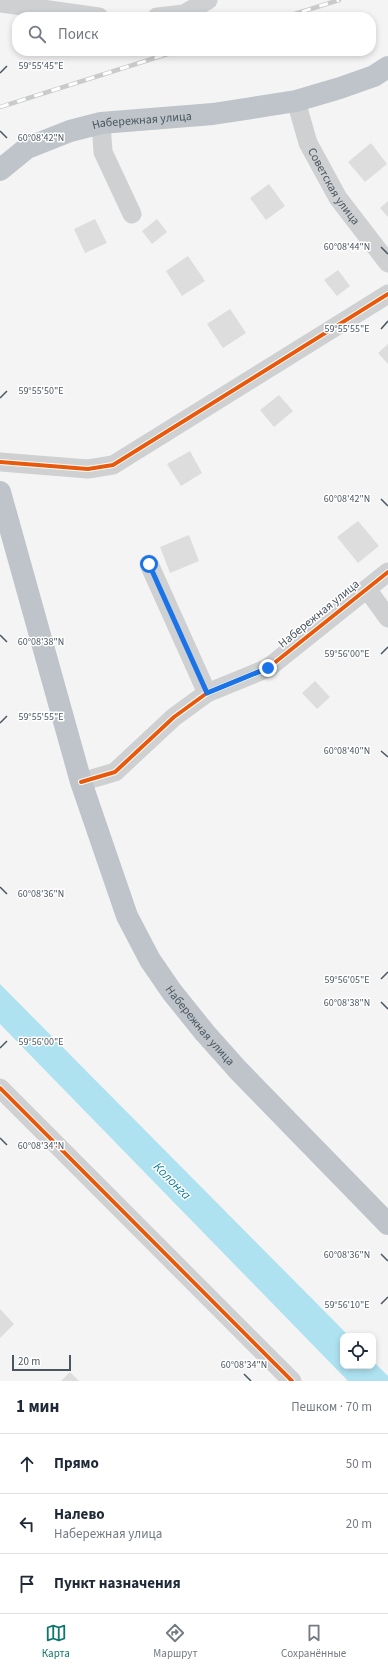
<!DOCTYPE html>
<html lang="ru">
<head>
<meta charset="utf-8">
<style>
  body { margin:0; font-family:"Source Sans 3",sans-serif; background:#f2f2f3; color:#1f2937 }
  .controls { position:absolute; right:12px; bottom:12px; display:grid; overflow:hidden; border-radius:8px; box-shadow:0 2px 6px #0003 }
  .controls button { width:36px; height:36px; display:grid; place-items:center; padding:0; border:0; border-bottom:1px solid #e0e1e3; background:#fff; color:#1f2937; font:20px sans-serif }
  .scale { position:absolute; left:12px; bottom:10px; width:59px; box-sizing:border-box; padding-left:4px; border:2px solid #4a5661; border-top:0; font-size:11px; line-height:14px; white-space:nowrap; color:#4a5661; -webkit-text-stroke:3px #fff; paint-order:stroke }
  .stop { position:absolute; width:12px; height:12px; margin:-9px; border:3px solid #1a73e8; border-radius:50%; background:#fff }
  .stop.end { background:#1a73e8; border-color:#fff; box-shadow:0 1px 4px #0008 }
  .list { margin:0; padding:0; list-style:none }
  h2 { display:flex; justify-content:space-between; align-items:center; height:52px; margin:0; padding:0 16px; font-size:17px }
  h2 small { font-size:13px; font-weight:400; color:#747a83 }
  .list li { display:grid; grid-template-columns:26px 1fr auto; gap:12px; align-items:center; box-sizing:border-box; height:60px; padding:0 16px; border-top:1px solid #e0e1e3 }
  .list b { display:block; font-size:15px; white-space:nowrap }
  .list p { margin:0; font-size:13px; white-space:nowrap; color:#747a83 }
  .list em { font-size:13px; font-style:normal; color:#747a83 }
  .icon { flex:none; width:22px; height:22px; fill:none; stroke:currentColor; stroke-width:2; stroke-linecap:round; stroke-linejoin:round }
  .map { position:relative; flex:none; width:388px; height:1381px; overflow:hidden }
  .search { position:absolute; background:#fff; box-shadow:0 2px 6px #0003; left:12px; right:12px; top:12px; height:44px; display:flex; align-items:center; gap:10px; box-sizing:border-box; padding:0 14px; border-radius:16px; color:#747a83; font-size:15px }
  .sheet { height:232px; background:#fff }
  nav { display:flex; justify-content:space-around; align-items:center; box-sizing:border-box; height:56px; border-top:1px solid #e0e1e3; background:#fff; font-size:11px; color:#747a83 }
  nav a { display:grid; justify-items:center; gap:2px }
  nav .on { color:#0f766e }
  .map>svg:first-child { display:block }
</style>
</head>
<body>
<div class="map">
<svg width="388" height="1381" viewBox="0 0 388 1381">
  <rect width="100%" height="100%" fill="#f4f4f4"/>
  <path fill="#aee2f0" d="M0,984L349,1336H343V1366H373V1361L388,1376V1381H348L0,1024Z"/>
  <path fill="#ddddde" d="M371,143L387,164L365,182L348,162Z
    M269,184L285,206L266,220L250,198Z
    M388,201V217L380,208Z
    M95,219L107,243L85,253L74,229Z
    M157,219L167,232L152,244L142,231Z
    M188,256L205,281L182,296L166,271Z
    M338,270L350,286L337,296L324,280Z
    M230,309L246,333L223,348L207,324Z
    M388,344V364L378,353Z
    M279,395L293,411L274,427L260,410Z
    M190,451L202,473L181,486L167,464Z
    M358,521L379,546L358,563L337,537Z
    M189,535L199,561L170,573L160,547Z
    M315,681L330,697L317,709L302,693Z
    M0,1309L14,1324L0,1338Z
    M70,1372L79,1381H61Z"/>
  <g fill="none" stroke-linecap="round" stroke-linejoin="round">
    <g stroke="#ced0d2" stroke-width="19">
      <path d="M0,3L99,17"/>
      <path d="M157,17L184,14L208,0"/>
      <path id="s1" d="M296,101L308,143L338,198L388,263"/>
      <path d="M101,123L103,152L132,214"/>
      <path d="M0,462L88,469L113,465L388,294"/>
      <path d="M149,564L207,693"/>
      <path d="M367,589L388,618"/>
      <path d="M81,782L115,772L174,717L207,693L268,668L388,572"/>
      <path d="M0,1088L292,1381"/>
    </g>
    <g stroke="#bec4c9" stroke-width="22">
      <path id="s2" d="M0,170L27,148L70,131L101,123L213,114L296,101L340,88L374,76L388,67"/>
      <path id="s3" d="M0,492L81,782L127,916L150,960L172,992L205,1033L238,1070L388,1224"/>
    </g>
    <g stroke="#c9cacc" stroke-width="4.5">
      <path id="rail" d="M285,17L339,0
        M0,107L177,51"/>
    </g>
    <use href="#rail" stroke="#fff" stroke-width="3" stroke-dasharray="9" stroke-linecap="butt"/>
    <g stroke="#fff" stroke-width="6">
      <path id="cycleway" d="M0,462L88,469L113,465L388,294
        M81,782L115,772L174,717L207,693L268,668L388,572
        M0,1088L292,1381"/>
    </g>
    <use href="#cycleway" stroke="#e8590c" stroke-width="4"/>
  </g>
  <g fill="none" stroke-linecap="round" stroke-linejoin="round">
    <path stroke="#1a73e8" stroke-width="5" d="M149,564L207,693L268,668"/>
  </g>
  <path fill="none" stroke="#4a5661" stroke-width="1.5" d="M0,73L7,66M0,131L7,138M381,247L388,254M381,329L388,321M0,398L7,391M381,499L388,506M0,635L7,642M381,654L388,647M0,723L7,716M381,751L388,757M0,887L7,894M381,979L388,972M381,1002L388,1009M0,1048L7,1041M0,1138L7,1145M381,1254L388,1261M381,1304L388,1297M244,1374L251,1381"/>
  <g text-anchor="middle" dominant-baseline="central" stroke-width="3" stroke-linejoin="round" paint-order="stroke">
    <g font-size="12" fill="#4a5661" stroke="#fff">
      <text stroke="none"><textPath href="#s2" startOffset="154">Набережная улица</textPath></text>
      <text stroke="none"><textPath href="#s1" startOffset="94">Советская улица</textPath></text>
      <text transform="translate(319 614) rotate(-39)">Набережная улица</text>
      <text stroke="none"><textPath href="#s3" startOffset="575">Набережная улица</textPath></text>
    </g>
    <g font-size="13" font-style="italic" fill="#0c7c9b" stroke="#fff">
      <text transform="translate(172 1181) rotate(45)">Колонга</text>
    </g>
  </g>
  <g font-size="10" text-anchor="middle" fill="#4a5661" stroke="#fff" stroke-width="3" stroke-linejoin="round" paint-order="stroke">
    <text x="41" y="69">59°55'45"E</text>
    <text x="41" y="141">60°08'42"N</text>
    <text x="347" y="250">60°08'44"N</text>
    <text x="347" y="332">59°55'55"E</text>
    <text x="41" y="394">59°55'50"E</text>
    <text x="347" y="502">60°08'42"N</text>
    <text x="41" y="645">60°08'38"N</text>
    <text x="347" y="657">59°56'00"E</text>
    <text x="41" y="720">59°55'55"E</text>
    <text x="347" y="754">60°08'40"N</text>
    <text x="41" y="897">60°08'36"N</text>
    <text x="347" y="983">59°56'05"E</text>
    <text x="347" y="1006">60°08'38"N</text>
    <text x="41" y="1045">59°56'00"E</text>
    <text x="41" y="1149">60°08'34"N</text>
    <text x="347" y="1258">60°08'36"N</text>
    <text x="347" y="1308">59°56'10"E</text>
    <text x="244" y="1368">60°08'34"N</text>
  </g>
</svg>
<div class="controls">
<button><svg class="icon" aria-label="locate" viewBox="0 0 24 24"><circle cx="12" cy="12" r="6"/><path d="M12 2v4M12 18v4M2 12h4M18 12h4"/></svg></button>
</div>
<div class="scale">20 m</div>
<div class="stop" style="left:149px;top:564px"></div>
<div class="stop end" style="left:268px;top:668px"></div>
<div class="search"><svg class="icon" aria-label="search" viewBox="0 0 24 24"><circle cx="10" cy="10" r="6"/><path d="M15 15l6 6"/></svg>Поиск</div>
</div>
<section class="sheet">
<h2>1 мин<small>Пешком · 70 m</small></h2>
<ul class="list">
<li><svg class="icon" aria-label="ahead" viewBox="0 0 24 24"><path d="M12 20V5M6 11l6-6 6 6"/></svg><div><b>Прямо</b></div><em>50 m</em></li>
<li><svg class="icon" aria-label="left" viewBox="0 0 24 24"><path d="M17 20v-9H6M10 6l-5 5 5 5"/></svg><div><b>Налево</b><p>Набережная улица</p></div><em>20 m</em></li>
<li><svg class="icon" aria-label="arrive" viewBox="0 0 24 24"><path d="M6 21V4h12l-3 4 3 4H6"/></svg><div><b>Пункт назначения</b></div></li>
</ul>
</section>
<nav>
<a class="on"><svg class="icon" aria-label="map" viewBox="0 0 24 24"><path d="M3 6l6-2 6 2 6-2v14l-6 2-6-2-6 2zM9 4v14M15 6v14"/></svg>Карта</a>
<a><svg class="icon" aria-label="directions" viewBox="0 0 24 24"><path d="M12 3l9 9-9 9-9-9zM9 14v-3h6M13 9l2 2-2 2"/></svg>Маршрут</a>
<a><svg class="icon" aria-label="saved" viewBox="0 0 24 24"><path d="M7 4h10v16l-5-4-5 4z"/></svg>Сохранённые</a>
</nav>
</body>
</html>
